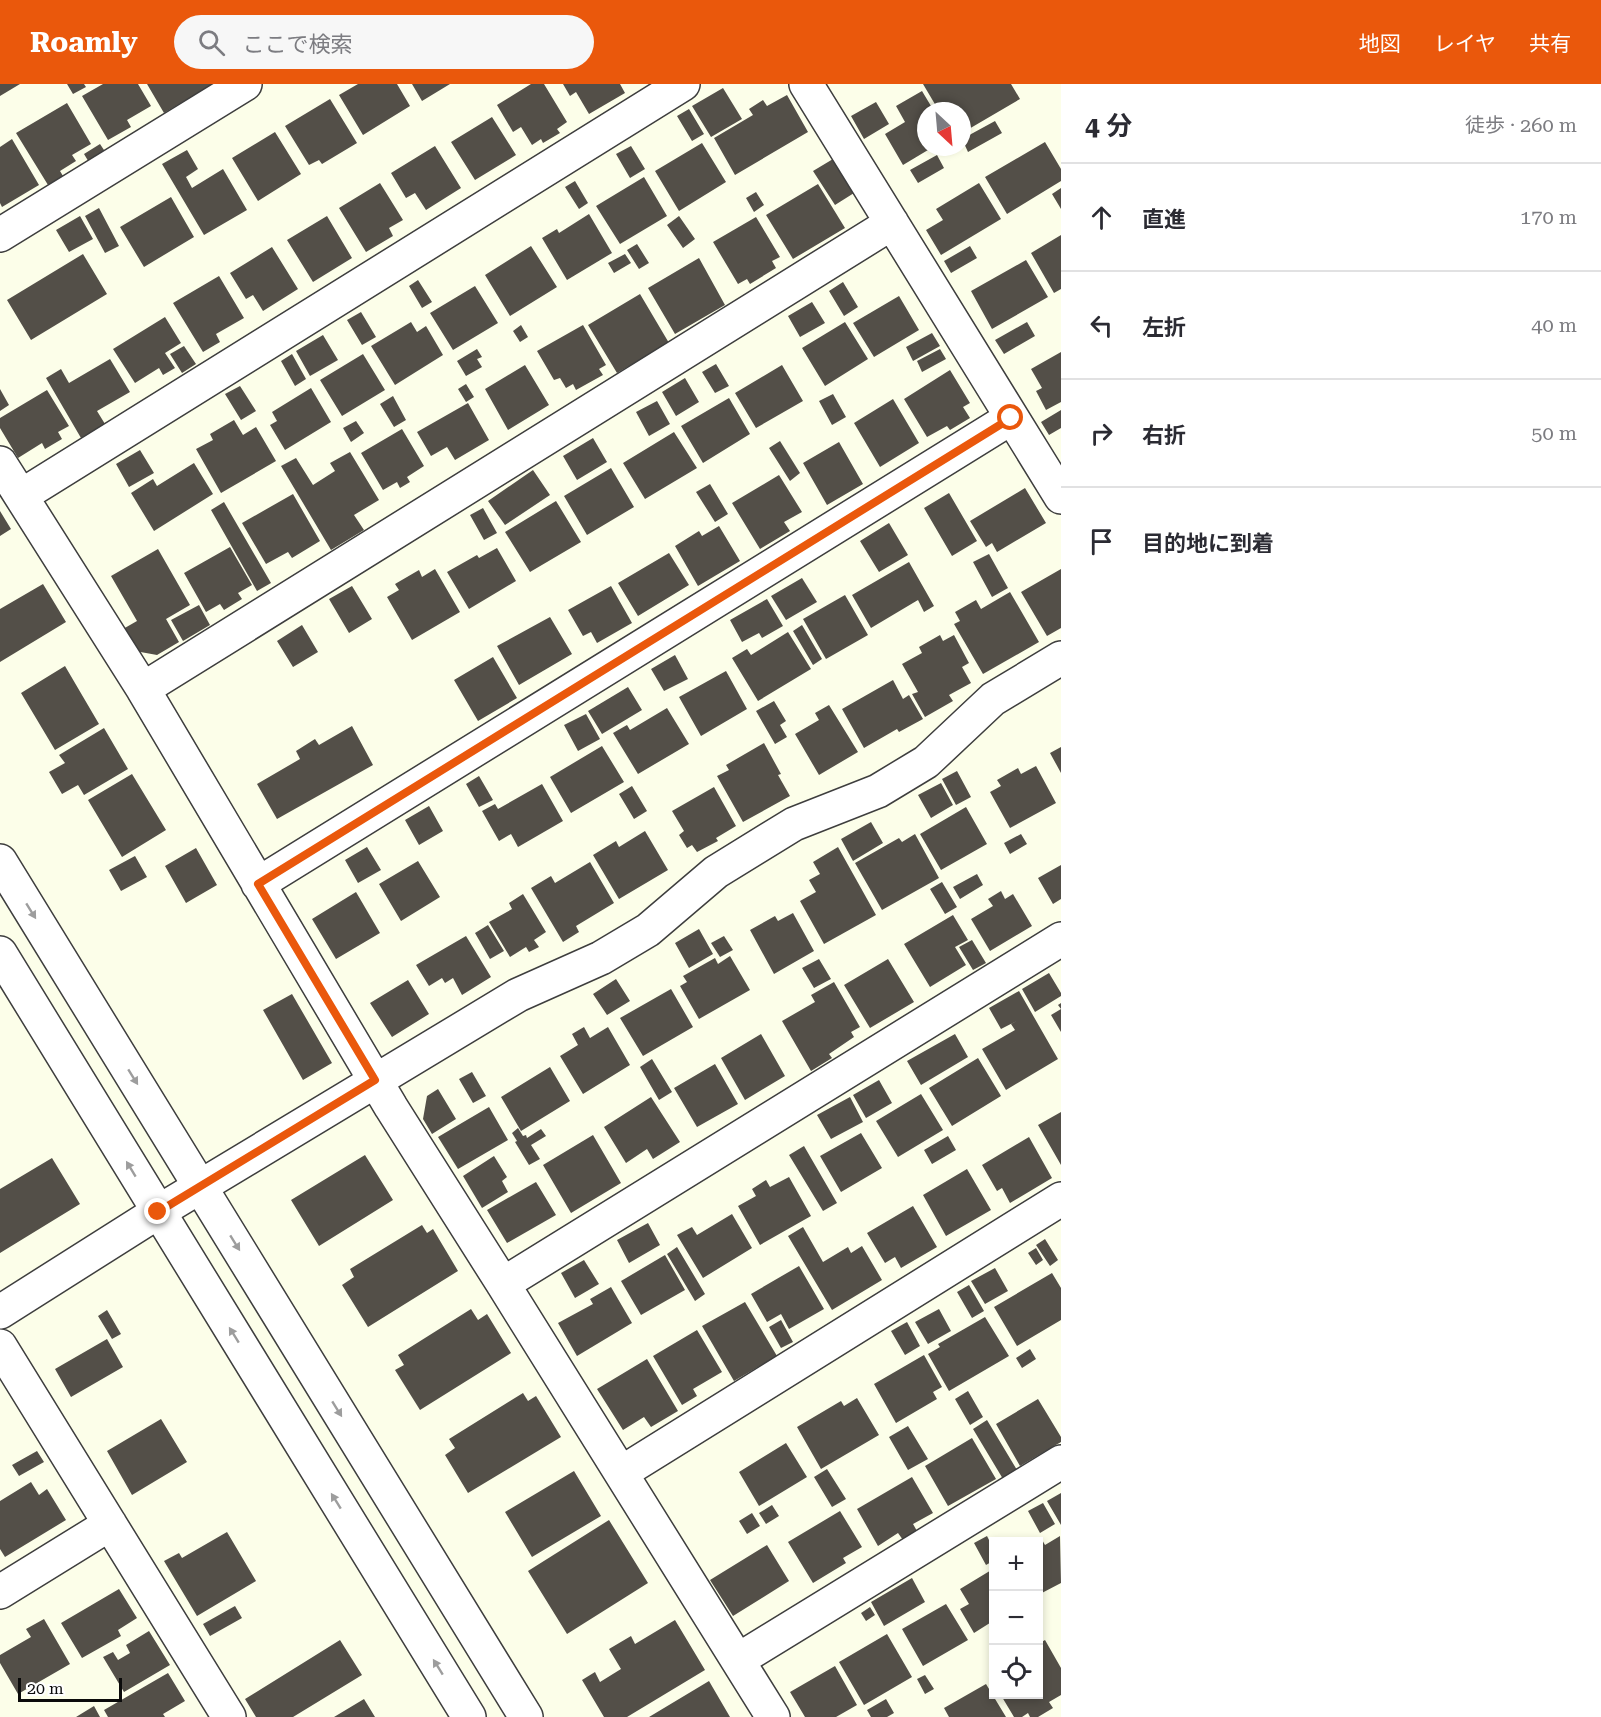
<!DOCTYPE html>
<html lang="ja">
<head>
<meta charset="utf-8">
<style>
  body { margin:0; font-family:"Roboto Serif","Noto Sans JP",serif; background:#f7f7f7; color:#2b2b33 }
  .controls { position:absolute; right:18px; bottom:18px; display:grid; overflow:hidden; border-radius:0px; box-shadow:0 3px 9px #0003 }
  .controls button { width:54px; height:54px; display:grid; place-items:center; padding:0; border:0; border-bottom:2px solid #e1e1e2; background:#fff; color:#2b2b33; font:30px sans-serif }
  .compass { position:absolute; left:917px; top:18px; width:54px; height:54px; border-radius:50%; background:#fff; box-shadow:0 3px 9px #0003; rotate:154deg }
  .scale { position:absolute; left:18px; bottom:15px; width:104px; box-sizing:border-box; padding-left:6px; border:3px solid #0b0b0b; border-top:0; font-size:16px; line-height:21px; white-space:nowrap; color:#0b0b0b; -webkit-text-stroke:4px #fff; paint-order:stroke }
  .stop { position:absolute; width:18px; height:18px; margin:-14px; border:4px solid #ea580c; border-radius:50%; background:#fff }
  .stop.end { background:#ea580c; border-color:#fff; box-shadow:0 2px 6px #0008 }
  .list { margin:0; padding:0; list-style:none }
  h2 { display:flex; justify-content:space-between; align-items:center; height:78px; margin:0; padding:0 24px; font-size:26px }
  h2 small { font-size:20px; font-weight:400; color:#7c7c81 }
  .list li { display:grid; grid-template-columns:39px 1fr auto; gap:18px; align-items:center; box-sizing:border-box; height:108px; padding:0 24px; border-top:2px solid #e1e1e2 }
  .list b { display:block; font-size:22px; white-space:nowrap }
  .list em { font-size:20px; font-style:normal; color:#7c7c81 }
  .icon { flex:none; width:33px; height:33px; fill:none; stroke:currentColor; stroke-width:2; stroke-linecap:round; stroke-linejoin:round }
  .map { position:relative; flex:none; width:1061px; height:1633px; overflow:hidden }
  header { display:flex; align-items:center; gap:36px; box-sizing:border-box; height:84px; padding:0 30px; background:#ea580c; color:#fff }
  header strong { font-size:28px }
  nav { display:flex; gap:33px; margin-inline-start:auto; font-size:21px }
  .search { width:420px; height:54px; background:#f7f7f7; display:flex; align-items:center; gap:15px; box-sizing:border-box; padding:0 21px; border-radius:33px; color:#7c7c81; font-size:22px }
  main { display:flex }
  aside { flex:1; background:#fff }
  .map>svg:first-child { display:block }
</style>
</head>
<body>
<header>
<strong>Roamly</strong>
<div class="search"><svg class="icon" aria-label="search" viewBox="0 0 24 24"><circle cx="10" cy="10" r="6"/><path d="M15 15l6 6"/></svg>ここで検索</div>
<nav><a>地図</a><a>レイヤ</a><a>共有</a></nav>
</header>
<main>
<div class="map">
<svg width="1061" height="1633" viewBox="0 0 1061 1633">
  <rect width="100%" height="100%" fill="#fcfee9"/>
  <path fill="#534f48" d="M0,0H20L0,12Z
    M67,0H84L86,3L73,10Z
    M103,0H138L151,22L127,36L131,43L108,56L82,12Z
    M147,0H213L164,29Z
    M358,0H397L410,22L363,51L339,11Z
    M412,0H450L422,17Z
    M531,0H544L567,38L557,45L560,49L543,59L541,55L532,61L521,43L513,48L497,21Z
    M563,0H620L625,9L589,30L576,8L570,12Z
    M923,0H1011L1020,15L962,49V27H939Z
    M723,4L742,35L711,53L692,22Z
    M922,7L934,27H926V63H933L903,81L885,50L905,38L896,22Z
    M787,11L808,48L735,91L714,54L753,31L749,25L763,16L767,22Z
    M330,15L357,59L322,80L319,76L309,81L285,42Z
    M876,18L889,40L864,55L851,32Z
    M67,19L91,60L72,71L76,77L60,87L63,92L48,101L16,49Z
    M689,25L704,50L692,57L677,32Z
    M492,33L516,71L475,96L451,58Z
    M995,37L1002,49L968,68L962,55Z
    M275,48L301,90L258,117L232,74Z
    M12,55L39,101L2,123L0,119V63Z
    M1045,58L1061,85V97L1007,130L985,93Z
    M702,59L726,98L679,127L655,87Z
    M100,60L106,69L90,80L84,70Z
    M435,62L461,104L426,126L415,109L406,114L391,89Z
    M631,62L645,85L630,94L616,70Z
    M187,66L198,85L186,93L192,104L223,85L247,126L204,151L162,80Z
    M937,71L944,84L918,99L910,86Z
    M833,75L854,109L835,121L813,87Z
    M644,93L667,132L620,160L596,122Z
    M575,97L588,119L579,125L565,103Z
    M380,99L403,136L389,144L393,152L366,168L339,124Z
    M979,99L1001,135L941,171L926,146L943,136L936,125Z
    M818,100L845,144L793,175L766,131Z
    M1061,104V125L1052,110Z
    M756,108L764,121L754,128L746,114Z
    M171,113L194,153L144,183L120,143Z
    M99,124L119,162L105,169L85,132Z
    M589,130L612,169L567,196L542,154L557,145L559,149Z
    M80,132L93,155L69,168L56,146Z
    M327,132L352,174L313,198L287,156Z
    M679,132L695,155L683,164L667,141Z
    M756,133L780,173L772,177L776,184L750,200L747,195L738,200L713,158Z
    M1061,151V205L1054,209L1031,169Z
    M637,160L649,179L639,185L627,166Z
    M531,162L557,203L510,232L485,191Z
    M970,162L977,174L951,189L944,177Z
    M272,163L298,205L263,227L253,211L246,215L230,189Z
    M83,170L107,210L31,256L7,216Z
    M625,170L631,179L614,189L608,179Z
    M699,174L725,221L675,250L648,204Z
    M1026,176L1048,213L992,245L971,207Z
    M219,192L244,234L216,250L220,258L203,268L173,219Z
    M418,196L432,218L422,224L409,202Z
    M843,198L858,223L844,232L829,207Z
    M475,202L498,239L453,266L430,229Z
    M640,210L669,259L617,289L588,241Z
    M899,212L919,246L874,273L853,239Z
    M812,218L825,239L800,253L788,232Z
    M361,228L376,253L362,261L347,236Z
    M165,233L181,259L165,269L175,284L163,291L159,284L135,299L113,265Z
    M411,238L417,248L426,242L443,271L395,301L371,262Z
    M845,238L868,275L825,302L802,264Z
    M1027,238L1035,252L1004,270L995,256Z
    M521,241L528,253L520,258L513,247Z
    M583,241L606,281L599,285L603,291L576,306L573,300L566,304L560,294L554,296L537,267Z
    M932,249L940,262L913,277L906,263Z
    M323,251L338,276L310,292L296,267Z
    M184,262L196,280L182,289L170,270Z
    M477,265L482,273L477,275L482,283L466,292L457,277Z
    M940,265L946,275L922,288L917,277Z
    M1061,268V318L1046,326L1036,307L1042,304L1031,285Z
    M292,270L306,295L295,302L281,277Z
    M363,270L385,306L342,332L320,296Z
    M110,275L130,308L97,327L105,340L81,354L46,294L61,285L69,299Z
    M716,280L729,302L715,309L702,288Z
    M525,281L549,321L508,346L485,305Z
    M782,281L803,317L756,344L735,309Z
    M950,286L970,319L963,323L970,334L950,346L947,342L927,353L904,315Z
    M685,294L699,318L676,332L662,308Z
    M466,300L474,313L466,318L458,305Z
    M240,302L256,327L241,336L225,310Z
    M311,304L331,338L285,366L270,341L277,337L272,328Z
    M0,305L9,321L0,327Z
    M47,306L69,342L58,348L62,355L45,365L42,359L18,374L0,344V334Z
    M833,310L846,333L832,341L819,317Z
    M393,312L406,336L394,343L380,320Z
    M729,314L750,350L703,379L681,342Z
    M893,315L919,359L880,383L854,339Z
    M657,317L670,340L649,352L636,328Z
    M468,319L489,356L455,376L447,363L431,372L417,348Z
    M1061,326V344L1049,351L1041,338Z
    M234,336L243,351L256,343L276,377L221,409L196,365L213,356L210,350Z
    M356,337L364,349L351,358L343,344Z
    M402,345L424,382L407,393L410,398L400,404L397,398L383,406L361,369Z
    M674,348L697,384L645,415L623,379Z
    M593,354L607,378L577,396L563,372Z
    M780,357L800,389L790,397L769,364Z
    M839,358L863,400L827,421L803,379Z
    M140,366L154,389L129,403L116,380Z
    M350,368L379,416L354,431L364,446L331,466L281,382L296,374L313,401L335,387L330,379Z
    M194,379L213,410L154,447L131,409L153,395L157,402Z
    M611,384L634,423L587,451L564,412Z
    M533,386L550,411L505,441L488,417Z
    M779,391L802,428L784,438L790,447L760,465L732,419Z
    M710,400L728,430L715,438L696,408Z
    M1025,404L1046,439L997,468L992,459L986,463L970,437Z
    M949,409L977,457L952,472L924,424Z
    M293,410L320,457L292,474L288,468L266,480L242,439Z
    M556,417L581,458L530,488L505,448Z
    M224,418L271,499L257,507L211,426Z
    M483,424L497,449L484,456L470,431Z
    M0,427L11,445L0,452Z
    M889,439L908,471L879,488L860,457Z
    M719,442L740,477L698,502L675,462L699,447L702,452Z
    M230,463L252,501L238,509L242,515L224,526L220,520L206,528L184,489Z
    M497,464L516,497L469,525L447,488L477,471L479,474Z
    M158,465L190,521L166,535L179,558L157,571L135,567L123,545L137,537L111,492Z
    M669,469L689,501L638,532L618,499Z
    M989,470L1008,504L992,513L973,478Z
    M909,478L934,522L924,528L918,516L871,544L852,511Z
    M435,485L460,528L412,556L387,513L399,506L395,500L419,486L422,493Z
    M1061,485V544L1047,552L1021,508Z
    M802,494L817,518L786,536L771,512Z
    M43,500L66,538L0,578V525Z
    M352,502L372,535L349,549L329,515Z
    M611,502L632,539L597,559L591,548L583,552L568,526Z
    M1010,508L1039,558L983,590L954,540L960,537L955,528L976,516L981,525Z
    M845,511L868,551L826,575L803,535Z
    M767,515L783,542L762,554L759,549L742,558L730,536Z
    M199,521L210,541L183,557L171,536Z
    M550,533L572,570L519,601L497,562Z
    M302,541L318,568L293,583L277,557Z
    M802,541L822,575L813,581L793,547Z
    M788,548L811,585L758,617L732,574L747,565L751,571Z
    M940,551L943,557L954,551L969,579L962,583L971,599L949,611L953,617L925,633L912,610L918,608L902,580L922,569L919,563Z
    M675,571L688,595L664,607L651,585Z
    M493,573L517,614L478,637L454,596Z
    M65,582L99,640L55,666L21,609Z
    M726,587L747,625L701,652L679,613Z
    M893,596L903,615L909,611L923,635L899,648L897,645L864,664L842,625Z
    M628,603L642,626L602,650L588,627Z
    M774,617L786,637L780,641L787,653L775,660L756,627Z
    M829,621L858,668L819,691L795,650L819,636L815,629Z
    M667,624L689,660L638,690L613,649L627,641L630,646Z
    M586,630L600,655L578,667L564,641Z
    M352,642L373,681L277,735L257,700L300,675L296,667L315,655L319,661Z
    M104,644L128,685L84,711L78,701L62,710L49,688L65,679L59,671Z
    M764,659L781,690L778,691L790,712L743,738L717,692L729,686L726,681Z
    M602,662L624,698L571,729L550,693Z
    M1061,663V689L1050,669Z
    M1036,682L1056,719L1010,744L990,708L1001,702L997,696L1018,684L1021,690Z
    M957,687L971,713L956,721L942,695Z
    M132,690L166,746L122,773L88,716Z
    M479,692L493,716L479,723L466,700Z
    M941,699L953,721L931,734L918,711Z
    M542,700L563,737L518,763L511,750L499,757L482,727L495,720L498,725Z
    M632,702L647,727L634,735L619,710Z
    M714,703L736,742L716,754L718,757L697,768L692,761L687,764L679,751L684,747L672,727Z
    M429,722L443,747L419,761L405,736Z
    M966,723L987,760L941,786L920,750Z
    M871,738L883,759L853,777L841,755Z
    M645,747L668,786L619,815L593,771L616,757L619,763Z
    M915,750L939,794L882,826L855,779L899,754L902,758Z
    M1021,750L1027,760L1010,770L1004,759Z
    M367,763L381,786L358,799L345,776Z
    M838,763L876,831L824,860L800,817L816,808L809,796L820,790L813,778Z
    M196,764L217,801L186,819L165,782Z
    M135,772L147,793L121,807L109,786Z
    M418,777L440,813L401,837L379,800Z
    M590,778L614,819L576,842L579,848L563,858L531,804L551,792L555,799Z
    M1061,781V815L1053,820L1038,794Z
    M977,790L983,801L960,815L953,803Z
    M942,798L957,823L945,830L930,805Z
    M1001,807L1005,815L1013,810L1032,842L990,867L971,835L993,822L988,815Z
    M356,808L380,849L336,875L312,835Z
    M523,810L546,848L534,856L539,863L529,868L526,863L510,873L489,838L512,825L509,819Z
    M793,829L814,867L774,890L750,846L775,832L778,837Z
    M953,831L968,856L955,863L966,881L930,903L904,860Z
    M488,841L504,867L490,875L475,849Z
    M699,845L713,870L689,884L675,859Z
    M466,852L491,893L462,911L453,894L445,899L442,894L429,902L416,881Z
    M724,852L733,866L720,873L711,859Z
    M972,856L986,879L973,886L959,863Z
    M730,872L750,906L699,935L680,902L687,898L683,892L715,874L718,880Z
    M819,875L831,895L814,904L802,884Z
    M888,875L914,918L870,944L844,901Z
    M1049,889L1061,909V912L1035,928L1022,905Z
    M616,895L630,917L607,931L593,910Z
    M408,896L429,930L392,953L370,919Z
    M834,898L860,943L851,948L854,953L829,970L832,974L811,987L782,937L815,918L811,911Z
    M671,905L693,943L643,972L620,934Z
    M1019,907L1058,975L1006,1006L982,965L1015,946L1011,940L1024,933L1001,945L989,924Z
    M292,910L332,979L303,996L263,926Z
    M1061,919V948L1051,931L1061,925L1058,921Z
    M584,943L590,954L608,943L630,981L583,1010L560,972L578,961L572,950Z
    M761,950L785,992L745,1016L721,974Z
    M955,950L968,973L921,1001L907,977Z
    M978,974L1001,1012L952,1042L929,1004Z
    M652,975L672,1008L659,1016L640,983Z
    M715,980L738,1020L697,1043L674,1004Z
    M550,983L570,1017L521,1047L501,1013Z
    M472,988L486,1012L473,1019L459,995Z
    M879,996L892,1019L866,1034L853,1011Z
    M438,1005L456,1035L432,1050L423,1035L427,1012Z
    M921,1010L943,1046L898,1073L876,1037Z
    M651,1013L680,1058L653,1075L647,1065L626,1079L604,1043Z
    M850,1013L863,1038L831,1055L817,1031Z
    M489,1023L508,1056L458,1085L438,1053Z
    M1061,1028V1081L1038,1041Z
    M518,1044L523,1052L526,1051L527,1054L541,1045L546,1052L531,1061L540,1075L529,1081L515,1058L517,1057L512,1049Z
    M861,1049L882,1084L841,1108L820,1072Z
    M593,1051L621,1099L571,1129L543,1081Z
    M948,1052L956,1066L932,1080L924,1066Z
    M1029,1053L1052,1094L1010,1119L1002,1104L997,1107L982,1081Z
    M804,1062L837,1119L823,1127L789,1071Z
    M365,1071L393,1116L319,1162L291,1116Z
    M494,1072L507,1093L502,1097L508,1108L482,1124L463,1092Z
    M52,1074L80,1120L0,1169V1105Z
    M967,1085L991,1126L946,1152L923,1111Z
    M789,1093L811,1132L760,1161L738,1122L756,1112L752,1105L766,1096L770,1103Z
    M536,1098L556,1131L507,1159L487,1126Z
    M913,1122L937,1163L901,1184L895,1173L885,1179L867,1149Z
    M732,1130L752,1164L703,1194L677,1151L692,1143L697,1151Z
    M648,1139L660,1161L629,1179L617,1156Z
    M422,1141L427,1149L433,1145L458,1187L368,1243L342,1201L354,1193L350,1185Z
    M803,1143L823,1178L848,1163L851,1169L862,1162L882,1196L832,1226L788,1152Z
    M1045,1155L1058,1176L1050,1182L1036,1161Z
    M677,1163L705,1210L695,1217L667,1170Z
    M1036,1164L1043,1176L1036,1181L1028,1169Z
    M665,1171L685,1206L641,1231L621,1197Z
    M584,1176L599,1200L575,1214L561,1189Z
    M799,1182L824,1225L789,1245L781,1230L767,1238L751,1210Z
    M995,1184L1008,1207L985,1220L971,1197Z
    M1052,1189L1061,1204V1236L1017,1262L994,1223Z
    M969,1201L984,1227L972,1234L957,1208Z
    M611,1203L632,1239L577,1272L558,1239L593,1220L590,1215Z
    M745,1218L777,1272L734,1297L702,1242Z
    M471,1225L478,1236L487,1230L511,1269L420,1326L395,1286L404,1281L398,1271Z
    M939,1225L951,1247L928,1260L915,1238Z
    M107,1226L121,1250L112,1255L98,1232Z
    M985,1233L1009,1272L949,1307L928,1270L940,1263L938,1260Z
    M781,1236L793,1258L781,1264L769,1243Z
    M907,1238L920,1262L905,1271L891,1247Z
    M697,1246L722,1288L693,1305L697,1312L682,1321L653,1272Z
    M107,1255L123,1283L71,1313L55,1285Z
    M1030,1265L1036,1275L1022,1284L1016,1274Z
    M924,1271L942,1303L933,1308L937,1315L896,1339L874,1300Z
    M647,1275L678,1327L651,1343L644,1333L623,1346L597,1305Z
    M968,1307L983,1333L970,1341L955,1315Z
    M523,1309L528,1317L536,1312L561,1353L468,1409L445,1371L455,1364L449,1355Z
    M857,1314L879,1351L821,1385L797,1343L841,1317L844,1322Z
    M1038,1315L1061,1353V1358L1020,1382L996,1340Z
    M161,1335L187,1378L132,1411L107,1367Z
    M987,1336L1017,1386L1003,1395L973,1345Z
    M908,1342L928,1375L908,1386L889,1353Z
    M972,1354L996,1395L948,1422L925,1382Z
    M786,1359L807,1393L759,1422L739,1388Z
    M37,1367L44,1378L19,1392L12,1381Z
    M827,1385L846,1415L832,1423L814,1393Z
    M574,1387L601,1432L532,1473L505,1428Z
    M912,1393L933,1429L913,1440L917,1447L903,1456L898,1449L878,1462L857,1425Z
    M31,1398L39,1411L47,1405L66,1436L5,1473L0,1465V1417Z
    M1061,1409V1441L1047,1417Z
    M1043,1419L1055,1440L1040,1449L1028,1427Z
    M772,1421L779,1432L766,1440L759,1429Z
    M840,1427L862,1463L843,1474L846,1479L813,1499L788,1458Z
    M752,1429L760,1442L747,1450L739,1437Z
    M609,1436L648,1499L567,1550L528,1487Z
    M227,1448L256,1497L197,1532L164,1477L179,1469L182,1474Z
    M987,1452L993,1464V1477L986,1481L974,1459Z
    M1060,1452L1061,1499L1038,1511V1458H1035L1041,1454L1045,1461Z
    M767,1461L789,1497L733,1532L710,1496Z
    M993,1485V1537L974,1549L960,1525L969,1520L960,1505Z
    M912,1494L925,1518L884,1542L871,1518Z
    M119,1505L137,1534L118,1546L121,1552L82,1574L61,1539Z
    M946,1520L968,1556L923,1582L902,1545Z
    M235,1522L242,1534L210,1552L203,1540Z
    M870,1523L875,1531L866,1537L861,1529Z
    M44,1535L70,1580L18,1610L0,1579V1571L31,1553L26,1545Z
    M675,1536L705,1586L627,1633H604L582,1596L595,1588L600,1598L621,1585L609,1565L631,1552L635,1560Z
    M149,1547L170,1581L124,1608L103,1573L113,1568L118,1576L130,1569L126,1561Z
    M887,1550L912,1593L864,1621L839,1578Z
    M340,1556L362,1591L293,1633H256L245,1615Z
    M1045,1556L1061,1584V1611L1049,1618L1053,1624L1038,1633H1030L1028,1629L1022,1633H1014L1002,1613L1007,1610H1038V1560Z
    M835,1582L857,1621L836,1633H805L790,1608Z
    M168,1589L185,1617L163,1630L165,1633H108L104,1626Z
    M925,1591L934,1605L925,1610L917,1595Z
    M709,1597L730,1633H649Z
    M986,1600L1006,1633H949L944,1624Z
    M364,1615L375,1633H334Z
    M886,1615L894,1629L887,1633H871L867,1626Z
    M94,1622L100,1633H76Z"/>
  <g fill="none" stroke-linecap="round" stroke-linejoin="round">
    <g stroke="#3e3e3e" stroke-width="36">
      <path id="minor" d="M806,0L1061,413
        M0,151L245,0
        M0,379L143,605L391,1023L503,1200L773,1633
        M21,412L683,0
        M143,605L892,139
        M258,800L1011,334
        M503,1200L1061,855
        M0,1228L158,1128L518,911L601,874L648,846L716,788L794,740L878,707L926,678L993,615L1061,574
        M0,1262L229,1633
        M621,1389L1061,1115
        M0,1508L110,1440
        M738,1576L1061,1378"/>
    </g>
    <g stroke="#3e3e3e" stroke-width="36">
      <path id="tertiary" d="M0,777L526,1633
        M0,869L469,1633"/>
    </g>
    <use href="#minor" stroke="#fff" stroke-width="33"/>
    <use href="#tertiary" stroke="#fff" stroke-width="33"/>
  </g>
  <defs><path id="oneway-solid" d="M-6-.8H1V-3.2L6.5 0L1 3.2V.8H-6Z" transform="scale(1.5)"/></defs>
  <g fill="#9d9d9d">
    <use href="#oneway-solid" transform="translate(31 827) rotate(58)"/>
    <use href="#oneway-solid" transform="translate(133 993) rotate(58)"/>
    <use href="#oneway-solid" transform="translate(131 1085) rotate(-121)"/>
    <use href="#oneway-solid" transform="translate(235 1159) rotate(58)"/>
    <use href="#oneway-solid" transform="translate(234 1251) rotate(-122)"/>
    <use href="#oneway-solid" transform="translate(337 1325) rotate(58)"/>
    <use href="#oneway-solid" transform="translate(336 1417) rotate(-122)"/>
    <use href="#oneway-solid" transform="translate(438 1583) rotate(-122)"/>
  </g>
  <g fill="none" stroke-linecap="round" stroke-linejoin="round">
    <path stroke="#ea580c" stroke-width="8" d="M158,1128L375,996L258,800L1011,334"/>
  </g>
</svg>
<div class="controls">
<button>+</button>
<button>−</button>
<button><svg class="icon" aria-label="locate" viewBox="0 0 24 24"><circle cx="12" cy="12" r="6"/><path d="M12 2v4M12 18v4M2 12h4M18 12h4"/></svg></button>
</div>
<svg class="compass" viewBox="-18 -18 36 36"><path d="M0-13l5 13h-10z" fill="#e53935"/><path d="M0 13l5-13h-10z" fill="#7c7c81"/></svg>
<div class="scale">20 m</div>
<div class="stop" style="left:1011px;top:334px"></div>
<div class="stop end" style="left:158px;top:1128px"></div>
</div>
<aside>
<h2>4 分<small>徒歩 · 260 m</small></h2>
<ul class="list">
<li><svg class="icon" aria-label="ahead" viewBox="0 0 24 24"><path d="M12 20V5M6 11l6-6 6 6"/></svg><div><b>直進</b></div><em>170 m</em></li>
<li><svg class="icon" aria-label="left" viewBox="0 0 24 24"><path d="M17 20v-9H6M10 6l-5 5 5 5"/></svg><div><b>左折</b></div><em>40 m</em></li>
<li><svg class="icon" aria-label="right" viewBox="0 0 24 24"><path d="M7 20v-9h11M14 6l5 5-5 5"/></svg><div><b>右折</b></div><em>50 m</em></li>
<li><svg class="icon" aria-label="arrive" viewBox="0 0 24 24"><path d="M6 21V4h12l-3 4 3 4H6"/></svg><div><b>目的地に到着</b></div></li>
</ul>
</aside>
</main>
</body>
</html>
